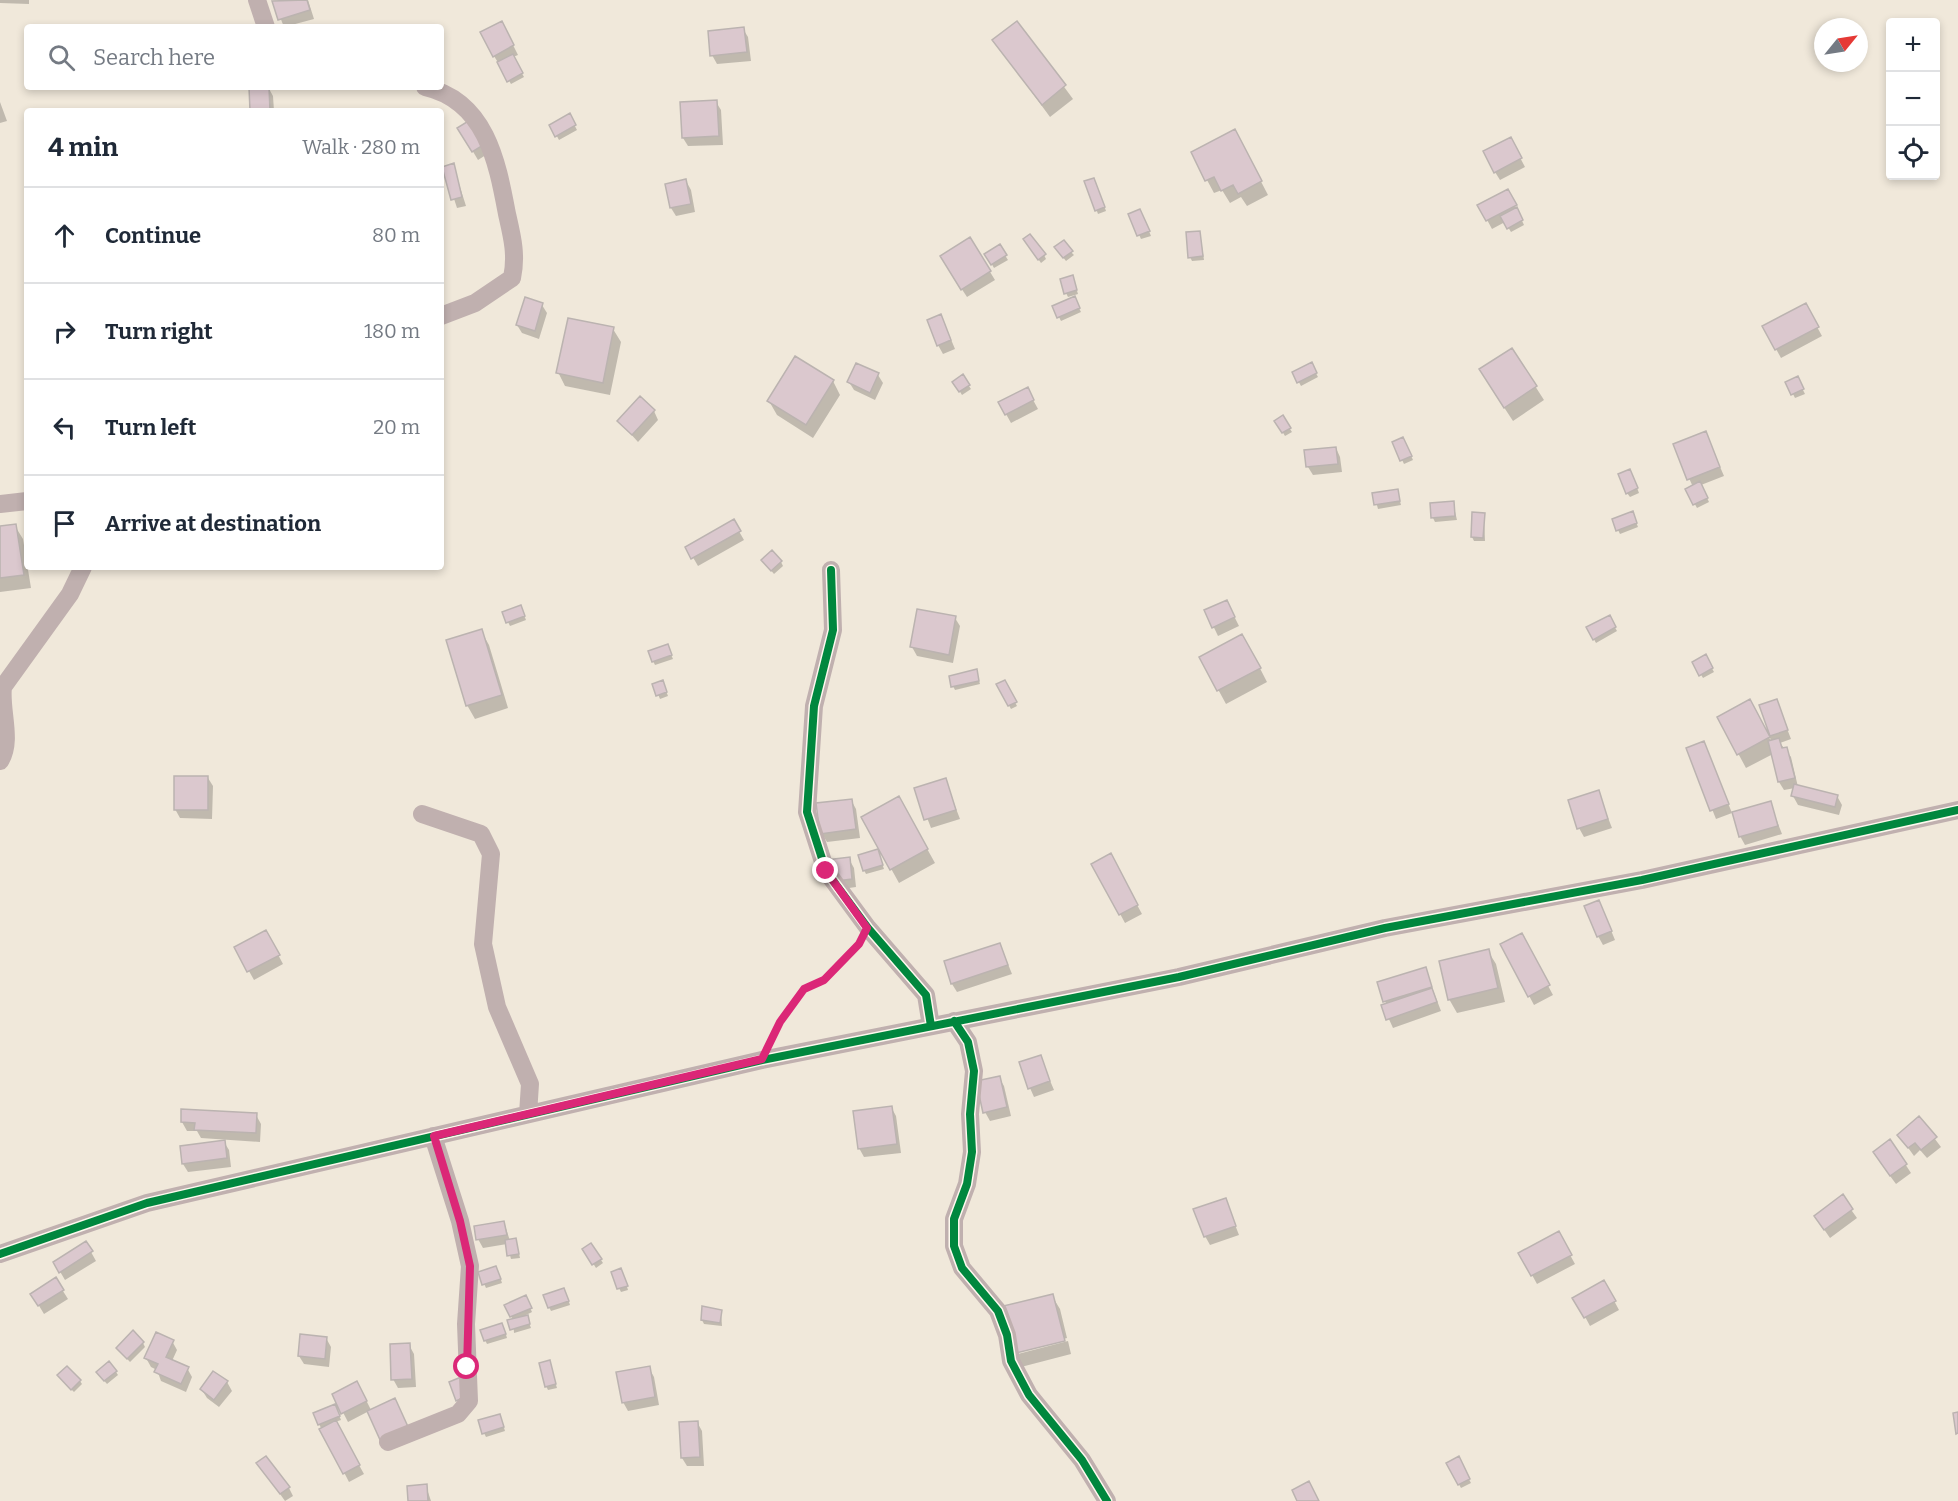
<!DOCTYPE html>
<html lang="en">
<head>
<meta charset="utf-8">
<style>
  body { margin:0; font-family:Bitter,serif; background:#f6f6f7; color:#1f2937 }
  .controls { position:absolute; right:18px; top:18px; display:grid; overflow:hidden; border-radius:6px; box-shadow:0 3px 9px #0003 }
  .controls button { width:54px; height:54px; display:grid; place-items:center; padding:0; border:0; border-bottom:2px solid #e0e1e3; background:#fff; color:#1f2937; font:30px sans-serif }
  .compass { position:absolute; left:1814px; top:18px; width:54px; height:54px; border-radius:50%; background:#fff; box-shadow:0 3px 9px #0003; rotate:60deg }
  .stop { position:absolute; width:18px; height:18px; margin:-14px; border:4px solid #db2777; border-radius:50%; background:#fff }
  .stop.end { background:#db2777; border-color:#fff; box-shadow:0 2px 6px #0008 }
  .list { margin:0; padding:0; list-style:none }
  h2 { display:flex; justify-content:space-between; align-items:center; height:78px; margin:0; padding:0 24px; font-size:26px }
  h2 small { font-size:20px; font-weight:400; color:#747a83 }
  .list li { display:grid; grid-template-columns:39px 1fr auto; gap:18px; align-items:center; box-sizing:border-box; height:96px; padding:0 24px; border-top:2px solid #e0e1e3 }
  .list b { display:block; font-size:22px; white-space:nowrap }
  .list em { font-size:20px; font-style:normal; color:#747a83 }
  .icon { flex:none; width:33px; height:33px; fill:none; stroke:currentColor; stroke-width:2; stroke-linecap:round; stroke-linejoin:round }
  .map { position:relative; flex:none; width:1958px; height:1501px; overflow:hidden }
  .search { position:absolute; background:#fff; box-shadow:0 3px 9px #0003; left:24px; top:24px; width:420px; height:66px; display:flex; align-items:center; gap:15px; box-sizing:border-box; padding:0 21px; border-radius:6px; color:#747a83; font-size:22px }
  .panel { position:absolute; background:#fff; box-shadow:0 3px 9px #0003; left:24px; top:108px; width:420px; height:462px; border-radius:6px }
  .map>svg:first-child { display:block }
</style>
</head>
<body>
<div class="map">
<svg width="1958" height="1501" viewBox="0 0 1958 1501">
  <rect width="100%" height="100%" fill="#f0e8da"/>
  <path fill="#0003" d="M0,0H29V4L0,3Z
    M280,0H308L314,19L284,27L274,2Z
    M1017,23L1073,99L1050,117L994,41Z
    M743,29L748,37L751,61L717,64L712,55Z
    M506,31L518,55L513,57L524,77L511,84L494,56Z
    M268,87L273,96L274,111H252Z
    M0,102L7,121L0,123Z
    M716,102L721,110L723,145L688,146L683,138Z
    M569,115L577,130L559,140L551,125Z
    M459,128L489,153L478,160Z
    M1242,145L1268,195L1247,206L1241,197L1230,203L1222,190L1214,193L1207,180Z
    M1515,148L1525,167L1500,180L1495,172Z
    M453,165L466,206L457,208L444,168Z
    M686,181L691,190L695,212L676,216L671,208Z
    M1086,182L1096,183L1106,211L1098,214Z
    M1508,191L1524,225L1511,232L1505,222L1492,229L1479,205Z
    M1142,214L1151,236L1141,239L1130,215Z
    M1200,232L1204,260L1192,261L1190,257Z
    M970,239L995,280L967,297L946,265Z
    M1027,243L1044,255L1046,259L1041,263Z
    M999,246L1008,260L994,268L986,254Z
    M1058,251L1071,252L1074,255L1066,261Z
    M1074,281L1078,294L1068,297L1066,293Z
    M1074,298L1081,312L1061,321L1054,307Z
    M542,305L547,313L539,339L522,333L517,325Z
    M1805,305L1822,336L1781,358L1764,327Z
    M945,325L955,349L943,354L938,345Z
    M613,329L621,342L610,395L565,386L558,372Z
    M1512,350L1544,400L1513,421L1488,383Z
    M1311,364L1318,377L1301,386L1294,373Z
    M878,375L883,383L875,400L854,390L849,382Z
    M962,376L971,389L962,395L954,382Z
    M1797,378L1805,394L1795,398L1787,382Z
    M833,381L840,395L813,438L777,415L769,401Z
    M1032,398L1038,409L1011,423L1006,414Z
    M654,411L658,420L638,442L619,421Z
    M1282,417L1292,432L1285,436L1276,421Z
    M1705,432L1724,476L1701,485L1709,502L1697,508L1687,490L1693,487L1674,445Z
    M1394,443H1405L1413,460L1404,464Z
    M1336,448L1340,457L1342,472L1313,475L1308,467Z
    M1632,474L1639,493L1630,497L1627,493Z
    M1397,490L1401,505L1378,509L1374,494Z
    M1453,503L1457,520L1435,522L1433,518Z
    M1484,514L1485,541H1474L1472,537Z
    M1634,517L1638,527L1620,534L1618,530Z
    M733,521L744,540L698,566L687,547Z
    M15,526L23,539L31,588L0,592V528Z
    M763,561L781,562L783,566L774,574Z
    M522,610L526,620L510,626L508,622Z
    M1231,610L1239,626L1218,636L1206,611Z
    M1609,617L1617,631L1596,643L1588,628Z
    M955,618L960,626L953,663L917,656L912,647Z
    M481,631L489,645L508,708L475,719L467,705Z
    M1250,649L1267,682L1226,704L1201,658Z
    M669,650L673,659L655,665L653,661Z
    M1705,656L1714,672L1703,678L1694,663Z
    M976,671L980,684L955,690L953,686Z
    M1004,682L1017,706L1011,709L998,685Z
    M654,685L664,686L668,696L660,699Z
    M1776,700L1791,739L1780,743L1791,757L1798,787L1837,796L1842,805L1839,815L1798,805L1793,796L1795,788L1784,790L1779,782L1773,754L1746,768L1719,718L1757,715L1771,741L1761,706Z
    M1704,743L1732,813L1716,819L1688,749Z
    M208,778L213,786L212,819L180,818L175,809Z
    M945,780L960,819L931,828L916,789Z
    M1598,792L1612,828L1584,837L1579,828Z
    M851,800L856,809L860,838L827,842L822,834Z
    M1770,803L1782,834L1745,845L1740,836Z
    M906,811L935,863L899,883L863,818Z
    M879,855L884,869L866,874L864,870Z
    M1110,855L1142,914L1125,923L1093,864Z
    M849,859L854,868L856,887L835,890Z
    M1603,911L1615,940L1603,945L1598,936Z
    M266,932L283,964L254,980L236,948Z
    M1521,935L1553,995L1534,1005L1502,945Z
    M1000,944L1012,974L957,992L952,984Z
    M1488,951L1496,964L1505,1002L1457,1013L1449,999Z
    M1425,969L1441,1011L1393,1028L1383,1006L1387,1005L1385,1001Z
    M1040,1057L1054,1090L1034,1097L1030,1088Z
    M999,1078L1004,1086L1011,1116L990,1121L985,1112Z
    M891,1107L896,1116L901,1153L864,1157L859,1148Z
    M256,1115L261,1124L260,1142L201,1138L197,1131H187L182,1122Z
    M1919,1118L1941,1147L1927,1158L1920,1150L1914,1156L1899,1135Z
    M1890,1141L1911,1173L1896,1184L1879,1161Z
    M224,1142L229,1150L231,1167L188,1172L183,1164Z
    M1842,1197L1857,1218L1830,1238L1821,1225Z
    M1225,1199L1239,1235L1210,1245L1205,1236Z
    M504,1222L510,1241L515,1240L517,1244L520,1258L511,1259L507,1244L483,1248L478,1239Z
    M1558,1233L1575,1264L1537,1284L1520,1253Z
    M86,1243L96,1261L65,1280L55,1263Z
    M591,1245L603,1263L596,1268L584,1249Z
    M498,1271L502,1283L486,1288L479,1273Z
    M623,1274L628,1290L621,1292L619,1288Z
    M56,1280L68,1299L44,1314L32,1294Z
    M1604,1282L1619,1310L1590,1326L1575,1298Z
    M566,1293L570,1305L551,1311L549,1307Z
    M1052,1296L1060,1309L1067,1338L1014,1352V1355L1068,1341L1071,1354L1021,1367L1013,1353Z
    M525,1297L532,1312L526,1315L531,1328L514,1333L513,1320L506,1306Z
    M721,1311L722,1326L704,1324L702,1320Z
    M504,1328L507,1338L487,1344L485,1340Z
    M326,1338L331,1347L329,1367L304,1364L299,1356Z
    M172,1341L177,1350L172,1361L187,1368L192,1377L186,1392L161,1381L157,1370L151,1367L146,1358Z
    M143,1343L145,1347L130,1362L117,1348Z
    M409,1345L414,1354L416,1387L398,1388L393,1379Z
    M549,1362L557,1388L548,1390L546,1386Z
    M649,1368L654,1377L659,1405L628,1411L623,1402Z
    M116,1372L118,1375L107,1384L100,1376Z
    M61,1379L80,1381L82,1384L74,1392Z
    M227,1382L232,1391L219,1407L207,1398L202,1390Z
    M362,1392L371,1410L348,1422L334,1395Z
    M337,1410L341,1420L335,1422L364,1474L349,1482L319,1424Z
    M500,1415L505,1431L486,1437L484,1433Z
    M697,1422L702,1431L704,1466H687L682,1458Z
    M1458,1459L1471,1483L1461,1488L1448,1464Z
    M258,1463L289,1488L293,1496L285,1501Z
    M426,1486L431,1501H410Z"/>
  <path fill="#dbc8ce" stroke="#bbb3b0" stroke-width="1.5" d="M307,0L310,10L278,20L272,1Z
    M502,21L514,45L493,57L480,32Z
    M1017,21L1066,85L1042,105L992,40Z
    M744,27L747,52L710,56L708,31Z
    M513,54L523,73L507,82L497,62Z
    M249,87H269L270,111H250Z
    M717,100L719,136L682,138L680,102Z
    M570,113L576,125L555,137L549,125Z
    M470,120L485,144L472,152L457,128Z
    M1235,129L1262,181L1238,194L1233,185L1221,191L1214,177L1205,181L1191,152Z
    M1511,137L1522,158L1494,173L1483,151Z
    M454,163L462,197L451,200L442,167Z
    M1094,178L1105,207L1095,211L1084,181Z
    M686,179L691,204L670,208L665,184Z
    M1508,189L1517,205L1486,221L1477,205Z
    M1517,207L1523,220L1507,229L1500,216Z
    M1140,209L1150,231L1137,236L1128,214Z
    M1200,231L1203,256L1188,258L1186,232Z
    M1030,234L1046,254L1038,260L1023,239Z
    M970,237L991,271L961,290L940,256Z
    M1064,240L1073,251L1063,258L1054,247Z
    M1000,244L1007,255L991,265L984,254Z
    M1073,275L1077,290L1064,294L1060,279Z
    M1075,296L1080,308L1057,318L1052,306Z
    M525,297L543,303L535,331L516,325Z
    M1806,303L1819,327L1775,350L1762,326Z
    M941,314L951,340L937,346L927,320Z
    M568,318L614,327L603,383L556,373Z
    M1512,348L1537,386L1504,408L1479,369Z
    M795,356L834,380L806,425L767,401Z
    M1312,362L1317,373L1297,383L1292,372Z
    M856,363L879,373L870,393L847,382Z
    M963,374L970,385L959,392L952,382Z
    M1798,376L1804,389L1791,395L1785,382Z
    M1028,387L1034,400L1005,415L998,402Z
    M640,396L655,410L632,435L617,421Z
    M1283,415L1291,428L1282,433L1274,421Z
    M1706,431L1720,467L1687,480L1673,444Z
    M1403,437L1412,456L1400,461L1392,442Z
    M1336,447L1338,464L1306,467L1304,450Z
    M1630,469L1638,488L1626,494L1618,474Z
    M1700,481L1708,498L1693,505L1685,489Z
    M1398,489L1400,501L1374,505L1372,493Z
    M1454,501L1455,516L1431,518L1430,503Z
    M1633,511L1637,523L1616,531L1612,519Z
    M1472,512L1485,513L1483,538L1471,537Z
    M734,519L741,531L691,559L685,547Z
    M16,524L24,575L0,578V526Z
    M772,550L782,561L771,571L761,560Z
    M1227,600L1235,617L1212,628L1204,610Z
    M521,605L525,616L506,623L502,612Z
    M917,609L956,616L949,655L910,647Z
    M1610,615L1616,627L1593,640L1586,627Z
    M482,629L502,695L466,706L446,640Z
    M1242,634L1261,668L1217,691L1199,657Z
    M668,644L672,655L652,662L648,651Z
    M1706,654L1713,668L1699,676L1692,662Z
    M977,669L979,681L951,687L949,676Z
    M663,680L667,692L656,696L652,684Z
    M1005,680L1017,702L1008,706L996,684Z
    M1750,699L1770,737L1737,755L1717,717Z
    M1777,699L1788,730L1770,736L1759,705Z
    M1779,738L1782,748L1787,747L1795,778L1778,782L1768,741Z
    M1704,741L1729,804L1710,811L1686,748Z
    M174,776H208V810H174Z
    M946,778L956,810L924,820L914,788Z
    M1794,784L1838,795L1835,807L1791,796Z
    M1599,790L1608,819L1577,829L1568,800Z
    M899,796L928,849L890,870L861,817Z
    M852,799L856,829L820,834L816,803Z
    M1771,801L1778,826L1739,837L1732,812Z
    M878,849L883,865L863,871L858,855Z
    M1111,853L1138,905L1119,915L1091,864Z
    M850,857L852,879L829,882L826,860Z
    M1599,900L1612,931L1597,937L1584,906Z
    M266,930L280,955L247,972L234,947Z
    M1522,933L1550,985L1528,997L1500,944Z
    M1000,943L1008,965L951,984L944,961Z
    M1489,949L1498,988L1448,1000L1439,961Z
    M1426,967L1432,987L1383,1002L1377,982Z
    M1432,988L1437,1002L1386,1020L1381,1005Z
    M1041,1055L1050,1081L1028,1089L1019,1062Z
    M1000,1076L1007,1107L983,1113L976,1081Z
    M892,1106L897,1144L858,1149L853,1111Z
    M181,1109L257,1113L256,1133L194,1130L195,1123L181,1122Z
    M1919,1116L1937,1137L1921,1150L1915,1143L1908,1148L1897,1135Z
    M1890,1139L1907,1164L1890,1176L1873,1152Z
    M225,1140L227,1158L182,1164L180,1146Z
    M1843,1194L1853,1209L1824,1230L1814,1216Z
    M1226,1198L1236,1226L1204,1237L1193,1209Z
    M504,1221L507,1235L476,1240L474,1226Z
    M1559,1231L1572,1255L1531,1276L1518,1253Z
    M516,1238L519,1254L507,1256L505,1240Z
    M86,1241L93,1251L59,1273L53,1262Z
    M591,1243L602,1259L592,1265L582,1249Z
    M496,1266L501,1279L482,1285L478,1272Z
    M621,1268L628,1286L617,1289L611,1272Z
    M56,1277L64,1290L38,1306L30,1294Z
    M1604,1280L1616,1301L1584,1318L1572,1298Z
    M564,1288L569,1301L548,1308L543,1295Z
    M1053,1294L1065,1341L1012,1354L999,1307Z
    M526,1295L532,1308L510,1317L504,1305Z
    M702,1306L722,1310L720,1323L701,1320Z
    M528,1315L530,1324L510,1330L507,1320Z
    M502,1323L506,1334L484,1341L480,1330Z
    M133,1330L144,1342L127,1359L116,1348Z
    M156,1332L174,1340L166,1357L189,1367L181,1384L154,1372L158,1364L144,1358Z
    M300,1334L327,1337L325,1359L298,1356Z
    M410,1343L412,1379L391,1380L390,1344Z
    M550,1360L556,1384L545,1387L539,1363Z
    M109,1361L117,1371L104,1381L96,1372Z
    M67,1366L81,1380L71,1390L57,1375Z
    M650,1366L655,1397L622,1403L616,1372Z
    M213,1371L228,1381L214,1400L200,1389Z
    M461,1377L469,1395L456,1401L449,1382Z
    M357,1381L367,1401L341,1414L332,1394Z
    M395,1398L409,1429L381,1442L367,1411Z
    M335,1404L340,1416L318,1425L313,1413Z
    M1958,1412V1433L1956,1434L1953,1413Z
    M500,1414L504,1427L482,1434L478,1420Z
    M336,1420L360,1465L343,1474L319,1429Z
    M698,1421L700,1457L681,1458L679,1422Z
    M266,1456L290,1487L280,1494L256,1463Z
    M1459,1456L1470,1479L1458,1485L1446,1463Z
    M1309,1481L1319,1501H1297L1292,1490Z
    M427,1484L428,1501H408L407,1486Z"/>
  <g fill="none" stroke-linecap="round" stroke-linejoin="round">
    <path stroke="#b3a8a4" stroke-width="4" stroke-dasharray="4.5 3" stroke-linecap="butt" d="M772,1040L780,1022L804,989L824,980L859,943"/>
    <path stroke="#c0b0af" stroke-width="18" d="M257,0L266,27
      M425,87C486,101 497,161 507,214C512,236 517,255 512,278L475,303L441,316
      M0,504L27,501
      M831,570L833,630L814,706L807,812L826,871L868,928L926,995L931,1026
      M0,761C13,741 0,710 3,687L70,594L83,567
      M422,814L481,834L491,854L483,944L497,1007L530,1084L528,1114
      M954,1021L968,1042L974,1071L970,1114L972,1152L967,1184L954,1219V1246L962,1268L998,1311L1007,1335L1011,1361L1029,1395L1082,1460L1107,1501
      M0,1254L147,1203L762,1060L1179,977L1385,928L1642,880L1958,810
      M388,1442L458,1414L469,1401L466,1324L470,1266L460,1221L433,1136"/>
    <g stroke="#fef9ef" stroke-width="11">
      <path id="cycleway" d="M831,570L833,630L814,706L807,812L826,871L868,928L926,995L931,1026
        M954,1021L968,1042L974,1071L970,1114L972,1152L967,1184L954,1219V1246L962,1268L998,1311L1007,1335L1011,1361L1029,1395L1082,1460L1107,1501
        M0,1254L147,1203L762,1060L1179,977L1385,928L1642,880L1958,810"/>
    </g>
    <use href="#cycleway" stroke="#00873e" stroke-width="8"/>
  </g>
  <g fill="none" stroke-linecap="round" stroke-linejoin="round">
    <path stroke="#db2777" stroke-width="8" d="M467,1367L470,1266L460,1221L434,1136L762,1059L780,1022L804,989L824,980L859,944L867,928L826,871"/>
  </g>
</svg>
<div class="controls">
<button>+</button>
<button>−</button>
<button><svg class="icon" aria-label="locate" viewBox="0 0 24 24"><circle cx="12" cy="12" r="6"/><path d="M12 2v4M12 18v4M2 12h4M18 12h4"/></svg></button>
</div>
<svg class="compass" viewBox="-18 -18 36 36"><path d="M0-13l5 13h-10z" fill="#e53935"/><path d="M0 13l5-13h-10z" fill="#747a83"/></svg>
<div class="stop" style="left:467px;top:1367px"></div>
<div class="stop end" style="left:826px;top:871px"></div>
<div class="search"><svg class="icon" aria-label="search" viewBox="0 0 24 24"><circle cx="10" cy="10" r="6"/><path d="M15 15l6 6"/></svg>Search here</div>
<section class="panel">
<h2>4 min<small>Walk · 280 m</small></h2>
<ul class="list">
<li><svg class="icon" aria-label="ahead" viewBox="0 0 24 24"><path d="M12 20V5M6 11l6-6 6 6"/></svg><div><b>Continue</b></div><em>80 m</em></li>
<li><svg class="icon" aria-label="right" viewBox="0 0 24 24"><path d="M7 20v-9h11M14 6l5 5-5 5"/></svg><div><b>Turn right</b></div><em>180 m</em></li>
<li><svg class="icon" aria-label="left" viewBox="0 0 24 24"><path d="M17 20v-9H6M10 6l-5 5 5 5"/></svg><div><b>Turn left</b></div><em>20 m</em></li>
<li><svg class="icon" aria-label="arrive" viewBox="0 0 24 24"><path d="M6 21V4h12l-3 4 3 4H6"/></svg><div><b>Arrive at destination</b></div></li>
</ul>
</section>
</div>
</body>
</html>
